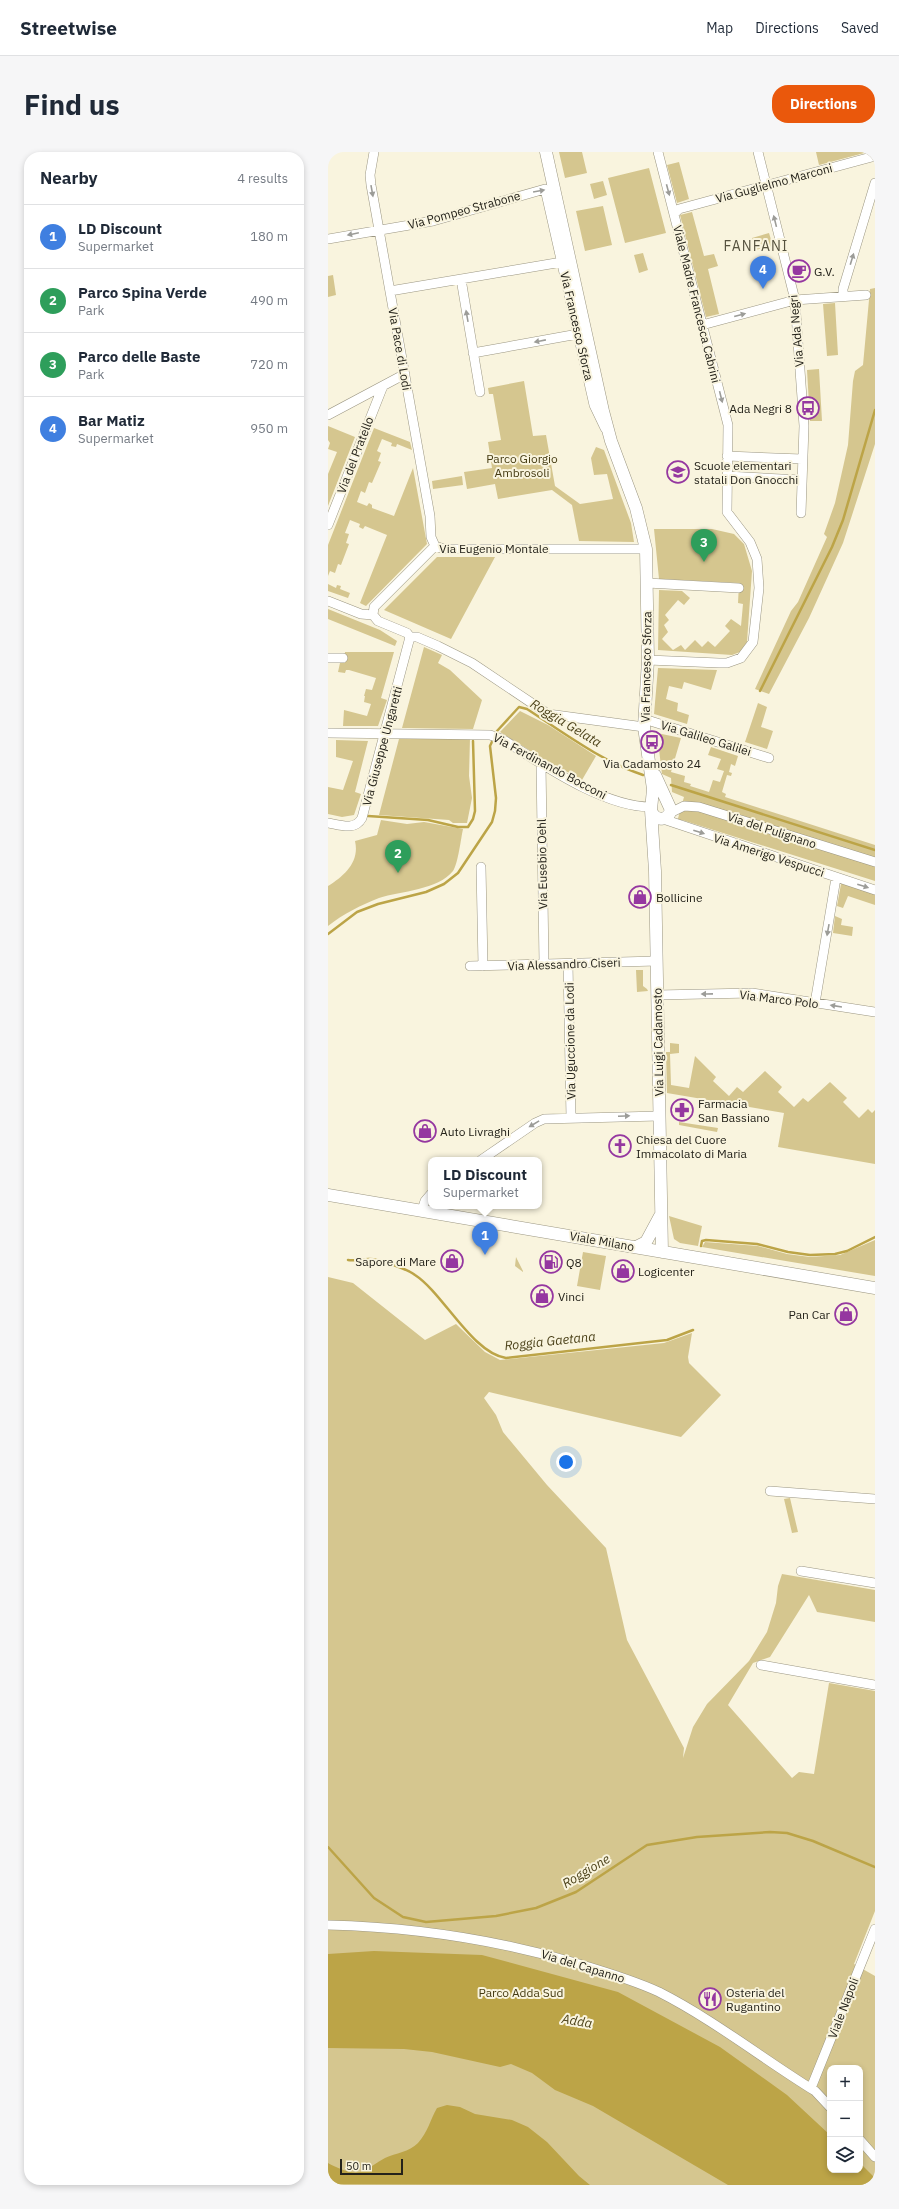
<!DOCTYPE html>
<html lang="en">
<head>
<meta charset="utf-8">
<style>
  body { margin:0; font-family:"IBM Plex Sans",sans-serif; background:#f6f6f7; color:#1f2937 }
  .controls { position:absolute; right:12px; bottom:12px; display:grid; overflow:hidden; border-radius:8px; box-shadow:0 2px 6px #0003 }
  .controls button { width:36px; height:36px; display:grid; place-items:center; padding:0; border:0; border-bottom:1px solid #e0e1e3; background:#fff; color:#1f2937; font:20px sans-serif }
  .scale { position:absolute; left:12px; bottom:10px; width:63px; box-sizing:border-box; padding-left:4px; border:2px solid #24221a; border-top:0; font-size:11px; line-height:14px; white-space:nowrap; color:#24221a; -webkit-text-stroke:3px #f9f4de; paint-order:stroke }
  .you { position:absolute; left:238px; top:1310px; width:14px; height:14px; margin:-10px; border:3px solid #fff; border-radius:50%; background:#1a73e8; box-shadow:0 0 0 6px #1a73e833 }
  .badge { display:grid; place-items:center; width:26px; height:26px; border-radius:50%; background:#ea580c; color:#fff; font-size:13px; font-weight:700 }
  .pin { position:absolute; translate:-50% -33px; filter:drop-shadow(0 1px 2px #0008) }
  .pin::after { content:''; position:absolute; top:21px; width:14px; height:12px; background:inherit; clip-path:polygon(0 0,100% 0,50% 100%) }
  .popup { position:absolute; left:100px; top:1005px; width:114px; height:52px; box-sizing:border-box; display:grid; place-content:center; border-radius:8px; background:#fff; filter:drop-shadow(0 1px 3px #0005); font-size:13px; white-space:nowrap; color:#747a83 }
  .popup b { font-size:15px; color:#1f2937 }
  .popup::after { content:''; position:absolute; left:50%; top:100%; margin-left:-8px; border:8px solid transparent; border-top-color:#fff }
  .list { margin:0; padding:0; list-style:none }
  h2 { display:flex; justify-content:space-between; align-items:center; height:52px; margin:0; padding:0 16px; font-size:17px }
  h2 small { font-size:13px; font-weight:400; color:#747a83 }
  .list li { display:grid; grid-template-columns:26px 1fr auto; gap:12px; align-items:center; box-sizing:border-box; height:64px; padding:0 16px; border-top:1px solid #e0e1e3 }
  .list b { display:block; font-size:15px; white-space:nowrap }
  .list p { margin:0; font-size:13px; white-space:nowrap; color:#747a83 }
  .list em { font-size:13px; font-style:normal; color:#747a83 }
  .icon { flex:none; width:22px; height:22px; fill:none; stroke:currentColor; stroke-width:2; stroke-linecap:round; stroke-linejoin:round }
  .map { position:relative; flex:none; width:547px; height:2033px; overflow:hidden; border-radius:16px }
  header { display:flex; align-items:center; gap:24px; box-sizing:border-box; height:56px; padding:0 20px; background:#fff; border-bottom:1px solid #e0e1e3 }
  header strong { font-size:19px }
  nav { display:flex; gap:22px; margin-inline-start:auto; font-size:14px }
  .intro { display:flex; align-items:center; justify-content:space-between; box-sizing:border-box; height:96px; padding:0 24px }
  h1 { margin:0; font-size:28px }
  .button { padding:10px 18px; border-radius:16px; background:#ea580c; color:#fff; font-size:14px; font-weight:700 }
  main { display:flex; gap:24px; padding:0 24px }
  aside { flex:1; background:#fff; border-radius:16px; box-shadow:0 2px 6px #0003 }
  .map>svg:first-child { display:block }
</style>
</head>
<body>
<header>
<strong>Streetwise</strong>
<nav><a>Map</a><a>Directions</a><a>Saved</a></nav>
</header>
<div class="intro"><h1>Find us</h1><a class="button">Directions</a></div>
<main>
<aside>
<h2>Nearby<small>4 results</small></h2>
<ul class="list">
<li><span class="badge" style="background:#3f7fe0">1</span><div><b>LD Discount</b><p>Supermarket</p></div><em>180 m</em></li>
<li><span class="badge" style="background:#2e9e5b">2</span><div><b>Parco Spina Verde</b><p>Park</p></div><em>490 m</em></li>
<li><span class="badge" style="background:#2e9e5b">3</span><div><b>Parco delle Baste</b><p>Park</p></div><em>720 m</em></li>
<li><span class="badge" style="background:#3f7fe0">4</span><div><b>Bar Matiz</b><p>Supermarket</p></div><em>950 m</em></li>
</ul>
</aside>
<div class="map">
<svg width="547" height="2033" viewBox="0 0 547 2033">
  <rect width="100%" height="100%" fill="#f9f4de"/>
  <path fill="#d5c68f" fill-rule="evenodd" d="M231,0H254L259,21L237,26Z
    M488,0H540L491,13Z
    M351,10L361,47L349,51L339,13Z
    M321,16L338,81L297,91L280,26Z
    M275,29L279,43L266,47L262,32Z
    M275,54L284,93L257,99L248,59Z
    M364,60L376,104L386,102L390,114L380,117L391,162L378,165L352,63Z
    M441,81L445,94L427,98L424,86Z
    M315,101L320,118L311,121L306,103Z
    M5,123L8,143L0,145V124Z
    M547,136V292L515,391L481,466L441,542L427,537L463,459L470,450L499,385L496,382L507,351L520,293L525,229L527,219L535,213L542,137Z
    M507,151L510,203L499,204L495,152Z
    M491,217L494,269H482L479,218Z
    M196,229L205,284L218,283L227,334L252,352L285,347L279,322L266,323L263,306L268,295L276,298L303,371L306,390L251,389L244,353L224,338L170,347L167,332L139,337L136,320L164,316L160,290L173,288L165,242H161L160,236Z
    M0,274L27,285L0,354V322L9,300L0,297L2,291L0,288Z
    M46,276L82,290L84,298L69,292L68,295L63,294L64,291L54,287L49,299L53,301L50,309L53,310L44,331L41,330L37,341L33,339L29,350L39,354L41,351L44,353V356L66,364L85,316L99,392L38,454L32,451L59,383L37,374L35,377L31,375L32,372L22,368L17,381L21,382L18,391L21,392L13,413L10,412L7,421L2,419L0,424V393Z
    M134,324L135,333L105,337L104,329Z
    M326,377H384L406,382L416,392L424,419L419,490L412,500L404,503L330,498L331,438L354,439L362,446L356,453L350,448L337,463L341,468L336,473L340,480L334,487L345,498L353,493L357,498L367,488L374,495L380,489L387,495L402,479L397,474L403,467L413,474L415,452L410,451L411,431L331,427Z
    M109,405H167L123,487L56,458Z
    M0,432L8,436L9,433L13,434L12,437L22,441L20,446L0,439Z
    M0,457L52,478L69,489L67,494L0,467Z
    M96,495L114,503L110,511L122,518L154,548L145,577L74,576Z
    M17,500H66L53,546L59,548L50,574H15L16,558L39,564L43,552L36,550L37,544H36L38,537L44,538L48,526L21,518H18L17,521L10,520L12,511H17Z
    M330,516L389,518L383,538L356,530L354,537L341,534L338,547L350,551L349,559L361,563L359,572L326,562Z
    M430,551L439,555L433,575L445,579L439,597L417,590Z
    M192,559L220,573L268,604L254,628L217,608L172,580Z
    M329,581L353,586L343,620L357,624L356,630L363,632L362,634L381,640L385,628L392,630L396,619L389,617L393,607L380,603L383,595L410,604L407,614L403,612L401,620L404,621L403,624L399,623L394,640L398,642L397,645L547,693V729L354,668L353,671L349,670L356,645L344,640L343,626L334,622Z
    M142,586L141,624L144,646L139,671H125L121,668L51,663L71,587Z
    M8,588L40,589L27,640L33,642L26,663L14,665L0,662V635L15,638L25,609L8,605Z
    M53,668L79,672L96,670L135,677C133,686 130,712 125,719C110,738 73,739 51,746C33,753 15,762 0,774V734C16,724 32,710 27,689L49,683Z
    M515,731L547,741V753L520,744L515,756L509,754L513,732Z
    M507,764L514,767L513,773L525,775L524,784L505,781Z
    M308,818H315V834L319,837L320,839L309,840Z
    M342,891L351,892V901L342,902L343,933L361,936L367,904L388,925L385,929L401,944L409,935L415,940L437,919L454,935L450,940L466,955L475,946L480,950L502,930L519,946L515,950L531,966L540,957L544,961L547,958V1012L450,995L456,961L339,941L338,900H342Z
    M351,970L390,976L389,980L351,973Z
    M341,1064L374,1074L370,1094L352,1091L346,1087Z
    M547,1088V1124L374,1095L377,1090L430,1094L459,1102L482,1105L512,1103Z
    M255,1100L278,1104L272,1138L249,1134Z
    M188,1105L195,1119V1120L187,1114Z
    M0,1125L25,1131L97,1188L128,1172L157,1200L172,1208L336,1191L364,1181L360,1205L361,1211L393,1243L353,1285L161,1240L156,1246L168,1263L175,1280L219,1333L278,1396L299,1488L356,1596L355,1606L365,1575L379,1552L421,1509L439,1480L448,1451L450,1434L454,1422L547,1438V1470L489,1460L481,1443L442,1505L425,1511L400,1553L464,1626L471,1620L486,1622L501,1531L547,1539V1759L526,1812L547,1824V2033H0ZM502,1916H532V2018H502Z
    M462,1346L470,1380L464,1381L456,1347Z"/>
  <path fill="#bca447" d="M46,1799L154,1803L290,1840L392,1895L459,1943L502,1983V2018H532V2011L547,2026V2033H400L265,1954L227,1938L204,1921L183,1912L172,1915L104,1900L76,1897L0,1896V1802Z
    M119,1953L132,1955L147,1962L184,1968L200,1975L219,1990L251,2024L262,2033L0,2032V2011C9,2016 22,2022 32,2020C41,2017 49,2010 57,2006C68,2001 81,2000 90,1991C100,1980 102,1968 109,1956Z"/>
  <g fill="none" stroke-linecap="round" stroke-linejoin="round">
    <path stroke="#bca447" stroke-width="2.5" d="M432,539L504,395L515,368L547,258
      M343,633L547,698
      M40,664L100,668L130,675H140L145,667L147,659L145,589
      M0,782L29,760L50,752L98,740L116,732L130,721L164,670L167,659L168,646L162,594L169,579L191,555L199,557C236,581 273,609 315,623
      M373,1094L374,1089L378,1088L429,1092L460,1100L482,1103L507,1102L519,1099L547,1085
      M20,1108C27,1109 34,1107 41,1107C51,1107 79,1117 87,1123C115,1141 144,1201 178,1206L339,1188L365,1178
      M0,1695L46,1746L75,1765L98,1770L168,1764L208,1756L248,1740L319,1693L369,1685L442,1680L459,1681L485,1689L547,1715"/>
    <g stroke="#9b9682" stroke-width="10">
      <path id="street" d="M46,0L42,23L43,33L102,364L103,385L107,394
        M430,0L467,148L476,274L473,361
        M347,61L351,57L547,4
        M0,87L105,69L217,37L266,253L277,276
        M133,127L152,240
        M62,139L234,110
        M515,144V137L547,31
        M374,173L467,148L538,143
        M145,201L250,182
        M0,263L77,222
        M399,304L474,307
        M399,324L473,328
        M0,373L55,234
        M107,394L116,397H318
        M319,431L411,436
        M0,449L33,462L45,463
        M45,463L50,469L79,481L82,485H89L110,494L144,511L220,562L316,575
        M45,463L46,455L107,394
        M0,506H15
        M320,508L391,511H399L413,506L425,490L431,436L429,407L422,390L399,360L400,273L330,0
        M316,567L441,606
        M0,581L162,583L174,587C214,612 275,655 323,655
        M213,612L216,812
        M342,661L356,654L371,655L547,710
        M335,667L547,738
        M0,671C12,673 27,679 34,666L82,485
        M153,715L155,814
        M240,812L243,966
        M142,814L329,809
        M329,843L424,841L547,860
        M487,851L508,726
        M153,1008L207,971L216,967L331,964
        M94,1058L97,1049L103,1042
        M442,1339L547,1347
        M473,1419L547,1431
        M433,1513L547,1533
        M0,1773C84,1775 170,1788 251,1812C278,1820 305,1828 331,1840C386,1868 435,1907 487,1939L502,1955
        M483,1936L547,1777
        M532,1988L547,2005"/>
    </g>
    <g stroke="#9b9682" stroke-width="13">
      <path id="secondary" d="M218,0L275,259L283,289L308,356L318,397L320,508L316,575L325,637L323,658L327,719L334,1100
        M324,661C330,670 340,668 343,658L327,623
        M0,1043L547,1136
        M308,1095L318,1090L332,1064"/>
    </g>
    <use href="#street" stroke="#fff" stroke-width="9"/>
    <use href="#secondary" stroke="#fff" stroke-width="12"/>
  </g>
  <defs><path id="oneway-solid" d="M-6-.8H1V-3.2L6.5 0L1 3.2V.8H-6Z"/></defs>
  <g fill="#9c9c98">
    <use href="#oneway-solid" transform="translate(340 38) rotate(75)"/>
    <use href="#oneway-solid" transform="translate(44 39) rotate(80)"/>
    <use href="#oneway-solid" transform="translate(211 39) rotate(-10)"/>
    <use href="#oneway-solid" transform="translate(447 69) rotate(-104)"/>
    <use href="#oneway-solid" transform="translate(25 82) rotate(168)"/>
    <use href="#oneway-solid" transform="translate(524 107) rotate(-73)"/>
    <use href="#oneway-solid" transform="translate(412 163) rotate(-15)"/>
    <use href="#oneway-solid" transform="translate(139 164) rotate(-100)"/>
    <use href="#oneway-solid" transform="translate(212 189) rotate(169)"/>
    <use href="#oneway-solid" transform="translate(393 245) rotate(76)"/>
    <use href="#oneway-solid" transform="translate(371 680) rotate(18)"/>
    <use href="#oneway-solid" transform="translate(535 734) rotate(17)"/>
    <use href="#oneway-solid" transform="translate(500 778) rotate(100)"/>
    <use href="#oneway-solid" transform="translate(379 842) rotate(179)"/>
    <use href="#oneway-solid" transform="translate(508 854) rotate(-171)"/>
    <use href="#oneway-solid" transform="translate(296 964) rotate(-2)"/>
    <use href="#oneway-solid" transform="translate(206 972) rotate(149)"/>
  </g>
  <defs>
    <g id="cafe-ring" transform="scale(1.15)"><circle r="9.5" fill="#f9f4de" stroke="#9537a0" stroke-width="1.5"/><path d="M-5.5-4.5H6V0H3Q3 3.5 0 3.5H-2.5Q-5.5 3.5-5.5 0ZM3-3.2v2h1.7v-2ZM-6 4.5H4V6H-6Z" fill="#9537a0"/></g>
    <g id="bus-ring" transform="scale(1.15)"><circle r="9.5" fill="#f9f4de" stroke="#9537a0" stroke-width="1.5"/><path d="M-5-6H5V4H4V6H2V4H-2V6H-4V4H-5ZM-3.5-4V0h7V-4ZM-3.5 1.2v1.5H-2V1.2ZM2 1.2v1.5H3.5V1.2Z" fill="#9537a0"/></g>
    <g id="school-ring" transform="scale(1.15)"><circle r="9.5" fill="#f9f4de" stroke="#9537a0" stroke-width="1.5"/><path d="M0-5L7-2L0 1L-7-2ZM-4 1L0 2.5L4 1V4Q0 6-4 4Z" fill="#9537a0"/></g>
    <g id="shop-ring" transform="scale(1.15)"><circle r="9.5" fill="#f9f4de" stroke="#9537a0" stroke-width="1.5"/><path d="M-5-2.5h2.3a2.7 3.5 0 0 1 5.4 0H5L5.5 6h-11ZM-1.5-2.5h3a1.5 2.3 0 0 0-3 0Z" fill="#9537a0"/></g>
    <g id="pharmacy-ring" transform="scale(1.15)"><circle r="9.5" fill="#f9f4de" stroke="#9537a0" stroke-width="1.5"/><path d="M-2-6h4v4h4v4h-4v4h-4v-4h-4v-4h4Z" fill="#9537a0"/></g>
    <g id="church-ring" transform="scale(1.15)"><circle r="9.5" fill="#f9f4de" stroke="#9537a0" stroke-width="1.5"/><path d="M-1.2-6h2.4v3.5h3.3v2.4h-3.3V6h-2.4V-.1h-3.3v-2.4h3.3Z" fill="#9537a0"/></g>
    <g id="fuel-ring" transform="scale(1.15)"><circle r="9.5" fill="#f9f4de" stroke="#9537a0" stroke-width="1.5"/><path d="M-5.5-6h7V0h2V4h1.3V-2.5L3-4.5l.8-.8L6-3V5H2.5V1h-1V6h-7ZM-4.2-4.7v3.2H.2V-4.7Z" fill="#9537a0"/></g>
    <g id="restaurant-ring" transform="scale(1.15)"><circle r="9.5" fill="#f9f4de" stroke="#9537a0" stroke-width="1.5"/><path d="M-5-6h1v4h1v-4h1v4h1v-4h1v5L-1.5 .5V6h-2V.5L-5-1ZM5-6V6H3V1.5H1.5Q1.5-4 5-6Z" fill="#9537a0"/></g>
  </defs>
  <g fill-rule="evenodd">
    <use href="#cafe-ring" x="471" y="119"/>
    <use href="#bus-ring" x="480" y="256"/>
    <use href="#school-ring" x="350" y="320"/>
    <use href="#bus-ring" x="324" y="590"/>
    <use href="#shop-ring" x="312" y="745"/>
    <use href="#pharmacy-ring" x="354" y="958"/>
    <use href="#shop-ring" x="97" y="979"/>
    <use href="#church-ring" x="292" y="994"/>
    <use href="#shop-ring" x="124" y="1109"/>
    <use href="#fuel-ring" x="223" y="1110"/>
    <use href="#shop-ring" x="295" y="1119"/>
    <use href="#shop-ring" x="214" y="1144"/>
    <use href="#shop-ring" x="518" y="1162"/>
    <use href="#restaurant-ring" x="382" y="1847"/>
  </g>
  <g text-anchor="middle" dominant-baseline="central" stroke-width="4" stroke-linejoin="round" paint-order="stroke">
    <g font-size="12" fill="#24221a" stroke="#f9f4de">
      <text transform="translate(446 31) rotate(-15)">Via Guglielmo Marconi</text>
      <text transform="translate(136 58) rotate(-15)">Via Pompeo Strabone</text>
      <text transform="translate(369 152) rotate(76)">Viale Madre Francesca Cabrini</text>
      <text transform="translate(249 174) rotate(77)">Via Francesco Sforza</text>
      <text transform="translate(468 179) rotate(-95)">Via Ada Negri</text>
      <text transform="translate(72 197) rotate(80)">Via Pace di Lodi</text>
      <text transform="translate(27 303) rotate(-69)">Via del Pratello</text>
      <text x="166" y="396">Via Eugenio Montale</text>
      <text transform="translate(318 515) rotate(-89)">Via Francesco Sforza</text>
      <text transform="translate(378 586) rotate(17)">Via Galileo Galilei</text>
      <text transform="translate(54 594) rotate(-75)">Via Giuseppe Ungaretti</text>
      <text transform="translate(222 614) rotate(28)">Via Ferdinando Bocconi</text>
      <text transform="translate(444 678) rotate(18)">Via del Pulignano</text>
      <text transform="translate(441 703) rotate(18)">Via Amerigo Vespucci</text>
      <text transform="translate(214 712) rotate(-91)">Via Eusebio Oehl</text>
      <text transform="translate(236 812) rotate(-2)">Via Alessandro Ciseri</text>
      <text transform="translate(451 847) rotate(7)">Via Marco Polo</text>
      <text transform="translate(242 889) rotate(-91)">Via Uguccione da Lodi</text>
      <text transform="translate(330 890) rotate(-91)">Via Luigi Cadamosto</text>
      <text transform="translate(274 1089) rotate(10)">Viale Milano</text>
      <text transform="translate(255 1814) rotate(17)">Via del Capanno</text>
      <text transform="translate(515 1856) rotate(-69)">Viale Napoli</text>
    </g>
    <g font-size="12" fill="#24221a" stroke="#f9f4de" text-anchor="start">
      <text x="486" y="119">G.V.</text>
      <text x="464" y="256" text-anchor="end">Ada Negri 8</text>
      <text x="366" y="313">Scuole elementari<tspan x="366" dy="14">statali Don Gnocchi</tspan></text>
      <text x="324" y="611" text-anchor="middle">Via Cadamosto 24</text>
      <text x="328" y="745">Bollicine</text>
      <text x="370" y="951">Farmacia<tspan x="370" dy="14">San Bassiano</tspan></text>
      <text x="112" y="979">Auto Livraghi</text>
      <text x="308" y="987">Chiesa del Cuore<tspan x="308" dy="14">Immacolato di Maria</tspan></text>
      <text x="108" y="1109" text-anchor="end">Sapore di Mare</text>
      <text x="238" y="1110">Q8</text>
      <text x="310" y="1119">Logicenter</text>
      <text x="230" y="1144">Vinci</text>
      <text x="502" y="1162" text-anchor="end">Pan Car</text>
      <text x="398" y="1840">Osteria del<tspan x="398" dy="14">Rugantino</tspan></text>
    </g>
    <g font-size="12" fill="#453b13" stroke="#f9f4de">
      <text x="194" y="306">Parco Giorgio<tspan x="194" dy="14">Ambrosoli</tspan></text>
      <text x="193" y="1840">Parco Adda Sud</text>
    </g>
    <g font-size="13" font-style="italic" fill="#4c421a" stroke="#f9f4de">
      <text transform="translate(238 571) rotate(31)">Roggia Gelata</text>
      <text transform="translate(222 1189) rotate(-6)">Roggia Gaetana</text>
      <text transform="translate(258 1719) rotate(-31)">Roggione</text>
      <text transform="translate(249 1869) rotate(9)">Adda</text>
    </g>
    <g font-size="14" letter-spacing="1" fill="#56523f" stroke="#f9f4de">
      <text x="428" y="94">FANFANI</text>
    </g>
  </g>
</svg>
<div class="controls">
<button>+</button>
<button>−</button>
<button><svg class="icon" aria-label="layers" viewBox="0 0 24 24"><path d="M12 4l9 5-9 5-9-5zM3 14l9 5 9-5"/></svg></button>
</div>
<div class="scale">50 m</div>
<div class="you"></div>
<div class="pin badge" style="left:157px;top:1103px;background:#3f7fe0">1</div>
<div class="popup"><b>LD Discount</b>Supermarket</div>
<div class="pin badge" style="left:70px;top:721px;background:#2e9e5b">2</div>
<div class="pin badge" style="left:376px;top:410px;background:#2e9e5b">3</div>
<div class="pin badge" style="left:435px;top:137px;background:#3f7fe0">4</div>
</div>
</main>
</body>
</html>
